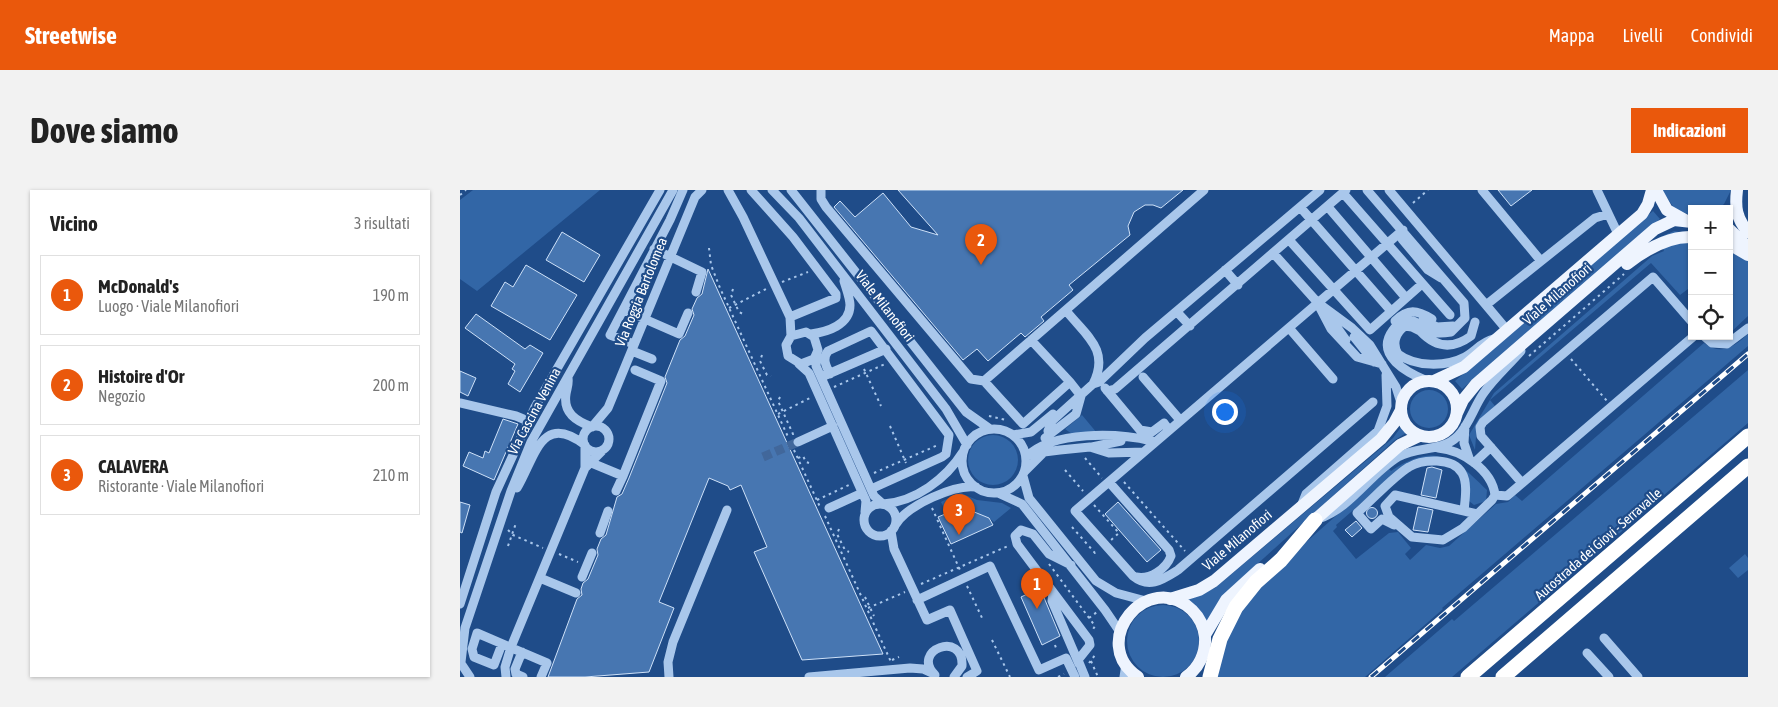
<!DOCTYPE html>
<html lang="it">
<head>
<meta charset="utf-8">
<style>
  body { margin:0; font-family:"Asap Condensed",sans-serif; background:#f2f2f2; color:#222 }
  .controls { position:absolute; right:15px; top:15px; display:grid; overflow:hidden; border-radius:0px; box-shadow:0 1px 4px #0004 }
  .controls button { width:45px; height:45px; display:grid; place-items:center; padding:0; border:0; border-bottom:1px solid #e0e0e0; background:#fff; color:#222; font:25px sans-serif }
  .you { position:absolute; left:764px; top:221px; width:18px; height:18px; margin:-12px; border:4px solid #fff; border-radius:50%; background:#1a73e8; box-shadow:0 0 0 8px #1a73e833 }
  .badge { display:grid; place-items:center; width:32px; height:32px; border-radius:50%; background:#ea580c; color:#fff; font-size:16px; font-weight:700 }
  .pin { position:absolute; translate:-50% -41px; filter:drop-shadow(0 1px 2px #0008) }
  .pin::after { content:''; position:absolute; top:26px; width:18px; height:15px; background:inherit; clip-path:polygon(0 0,100% 0,50% 100%) }
  .list { margin:0; padding:0; list-style:none }
  h2 { display:flex; justify-content:space-between; align-items:center; height:65px; margin:0; padding:0 20px; font-size:21px }
  h2 small { font-size:16px; font-weight:400; color:#767676 }
  .list li { display:grid; grid-template-columns:32px 1fr auto; gap:15px; align-items:center; box-sizing:border-box; height:80px; margin:0 10px 10px; padding:0 10px; border:1px solid #e0e0e0; border-radius:0px }
  .list b { display:block; font-size:19px; white-space:nowrap }
  .list p { margin:0; font-size:16px; white-space:nowrap; color:#767676 }
  .list em { font-size:16px; font-style:normal; color:#767676 }
  .icon { flex:none; width:28px; height:28px; fill:none; stroke:currentColor; stroke-width:2; stroke-linecap:round; stroke-linejoin:round }
  .map { position:relative; flex:none; width:1288px; height:487px; overflow:hidden; border-radius:0px }
  header { display:flex; align-items:center; gap:30px; box-sizing:border-box; height:70px; padding:0 25px; background:#ea580c; color:#fff }
  header strong { font-size:24px }
  nav { display:flex; gap:28px; margin-inline-start:auto; font-size:18px }
  .intro { display:flex; align-items:center; justify-content:space-between; box-sizing:border-box; height:120px; padding:0 30px }
  h1 { margin:0; font-size:35px }
  .button { padding:12px 22px; border-radius:0px; background:#ea580c; color:#fff; font-size:18px; font-weight:700 }
  main { display:flex; gap:30px; padding:0 30px }
  aside { flex:1; background:#fff; border-radius:0px; box-shadow:0 1px 4px #0004 }
  .map>svg:first-child { display:block }
</style>
</head>
<body>
<header>
<strong>Streetwise</strong>
<nav><a>Mappa</a><a>Livelli</a><a>Condividi</a></nav>
</header>
<div class="intro"><h1>Dove siamo</h1><a class="button">Indicazioni</a></div>
<main>
<aside>
<h2>Vicino<small>3 risultati</small></h2>
<ul class="list">
<li><span class="badge">1</span><div><b>McDonald's</b><p>Luogo · Viale Milanofiori</p></div><em>190 m</em></li>
<li><span class="badge">2</span><div><b>Histoire d'Or</b><p>Negozio</p></div><em>200 m</em></li>
<li><span class="badge">3</span><div><b>CALAVERA</b><p>Ristorante · Viale Milanofiori</p></div><em>210 m</em></li>
</ul>
</aside>
<div class="map">
<svg width="1288" height="487" viewBox="0 0 1288 487">
  <rect width="100%" height="100%" fill="#1f4c89"/>
  <path fill="#3266a6" d="M13,0H140L17,101L0,89V10Z
    M1202,0H1271L1264,14L1258,19H1232V26L1214,18Z
    M1193,21L1200,29L1002,199L995,191Z
    M1214,41L1232,44V103L1228,99L1220,105L1191,73L1030,210L1035,216L1017,234L1015,260L1009,245L1034,203L1192,66L1204,61L1198,48Z
    M1269,49L1288,71V126L1269,144Z
    M1288,144V156L982,418L983,419L905,487H755L767,445L801,392L929,279L931,281C975,251 995,268 1027,300L1026,311L1014,315L1009,311L1007,295L992,272L942,278L876,335L877,337L873,341L896,369L929,343L938,342L951,358L945,364L950,370L966,355L980,358L989,356L1036,314L1048,312L1055,305L1062,311L1244,153C1261,166 1274,157 1288,144Z
    M1288,180V233L992,487H925L992,429L994,431Z
    M950 219a19 19 0 1 1 38 0a19 19 0 1 1-38 0Z
    M622,225L637,243L612,244L605,239Z
    M941,237L946,243L935,250L774,395L747,433L727,409L755,398L933,248Z
    M508 270a25 25 0 1 1 50 0a25 25 0 1 1-50 0Z
    M501,303L517,310L542,313L551,318L534,332L529,328L502,317L495,320L491,314L484,318L481,312L496,304Z
    M1285,364L1288,368V380L1278,388L1269,378Z
    M667 451a36 36 0 1 1 72 0a36 36 0 1 1-72 0Z"/>
  <path fill="#4776b1" stroke="#cee1f8" d="M438,0H723L701,18L693,15H685L674,22L668,36L670,45L609,95L613,100L581,127L584,131L565,147L561,143L528,171L517,159L503,170L374,17L380,11L395,27L423,3L451,37L478,45Z
    M1038,0H1072L1051,16Z
    M102,42L140,65L124,92L86,70Z
    M66,75L117,105L90,150L31,116L45,92L53,97Z
    M248,79L423,464L342,470L294,362L307,357L281,295L270,300L268,296L249,288L199,412L214,418L189,482L125,487H88L117,409L122,405L121,399L123,393L128,389L138,365L137,359L141,349L146,345L157,307L162,304L169,288L207,193L205,187L220,150L225,146L234,125L232,119L237,108L242,104Z
    M16,124L65,159L70,155L83,163L60,202L48,194L55,181L52,179L55,174L5,138Z
    M0,181L16,188L8,206L0,202Z
    M43,229L58,234L34,290L3,276L9,262L23,268L25,261L29,263Z
    M972,277L982,280L976,308L961,305L967,278Z
    M0,312L10,315L2,343L0,342Z
    M658,312L701,360L687,372L645,324Z
    M502,317L529,328L533,335L491,354L478,327Z
    M958,317L973,320L968,342L953,340Z
    M906.5 323a5.5 5.5 0 1 1 11 0a5.5 5.5 0 1 1-11 0Z
    M896,331L902,338L892,347L885,340Z
    M580,398L600,446L582,455L561,407Z"/>
  <g fill="none" stroke-linecap="round" stroke-linejoin="round">
    <path stroke="#41679b" stroke-width="9" stroke-dasharray="9 4.5" stroke-linecap="butt" d="M303,267L338,252"/>
    <path stroke="#a9c7eb" stroke-width="2" stroke-dasharray="2.5 4" stroke-linecap="butt" d="M0,5L6,0
      M953,13L968,0
      M249,58L251,75L260,98L329,249
      M322,92L348,82
      M273,99L271,105L279,122L283,124
      M269,118L306,99
      M302,165L300,171L307,185L311,186
      M1069,166L1164,84
      M1111,169L1147,211
      M404,179L421,216
      M374,197L425,174
      M320,207L318,211L333,244L335,243
      M318,224L350,208
      M529,226L546,230
      M430,236L446,273
      M334,260L360,317
      M338,268L343,266L346,272L349,273
      M625,268L642,288
      M605,280L623,301
      M414,283L478,255
      M664,292L725,361
      M357,310L389,295
      M634,315L659,343L651,350
      M472,318L500,380
      M365,326L431,472
      M612,337L635,363L638,361
      M379,339L377,344L385,360L389,362
      M48,340L53,345L83,358
      M48,356L56,333
      M99,364L118,372
      M589,374L635,436L632,441
      M461,394L548,356
      M507,396L523,430
      M405,407L414,426
      M408,418L445,402
      M629,428L637,422
      M532,450L550,487
      M595,455L597,461
      M432,470L439,467
      M631,471L638,487
      M629,473L635,465
      M598,487L604,484"/>
    <path stroke="#a9c7eb" stroke-width="9" d="M268,0L283,27L330,127L331,146L326,155L328,166L341,174L354,169L358,160L354,147L346,142L331,146
      M291,0L333,47L376,104V108L330,127
      M312,0L339,28L486,219L507,255
      M331,0L506,222L530,239
      M361,0V9L366,17L511,189L524,191L563,234L610,192L621,206
      M907,0L1004,113L1005,128L991,142C985,143 978,144 972,142C963,139 958,130 948,130C941,130 937,135 933,140C914,166 948,183 967,191
      M929,0L1026,115
      M1022,0L1081,71
      M1137,0L1158,44
      M883,3L990,125
      M840,17L931,121
      M868,17L946,108
      M942,49L968,80L981,88
      M830,51L910,140L962,94
      M194,59L242,82L236,102
      M814,64L858,113L892,138L910,155L936,197L941,213
      M765,80L778,95
      M860,118L871,139L897,167L922,174
      M164,120L219,144L228,123
      M717,122L730,136
      M608,123C627,146 650,161 633,194
      M867,129L874,133L886,150
      M963,130L977,137L993,136
      M935,131C948,118 957,120 972,129
      M829,138L873,189
      M1047,140L1026,115L1135,28L1148,24
      M960,141L952,137L945,136C935,143 932,154 938,164C955,177 986,177 1005,167C1016,161 1021,152 1034,149
      M960,141C975,157 992,160 1011,146L1015,132
      M351,144C367,142 390,135 390,115C390,108 386,98 384,91
      M1244,146L1252,153L1267,154L1288,138
      M894,147L914,172
      M571,150L610,192
      M174,154L150,145L210,30L223,0
      M172,161L192,169
      M357,165L356,176L414,306L423,314C455,312 486,289 503,262
      M339,174L349,183L406,311L405,322
      M370,184C366,176 362,169 368,161L411,141L489,245L486,264L482,267L411,299
      M366,185L426,159
      M683,187L720,230
      M108,188C109,194 107,198 106,204C103,223 116,231 132,237L148,218L235,7L242,0
      M524,191L744,0
      M645,198L680,240L692,242L704,233L709,240
      M647,201L655,199L886,0
      M913,212L718,380C702,390 689,399 673,386L615,321L943,40
      M0,213L56,226L68,231
      M1005,236L1004,253L1009,268
      M123 249a13 13 0 1 1 26 0a13 13 0 1 1-26 0Z
      M502 271a32 32 0 1 1 64 0a32 32 0 1 1-64 0Z
      M588,241L592,231L633,194L639,192L685,148L860,0
      M553,245L571,242L593,224
      M585,248L616,224L621,206
      M338,252L373,236
      M632,257L661,251
      M978,258C1002,260 1032,280 1035,305L1032,310L1003,338L983,350L952,347L929,327L925,316L935,305L1017,324
      M566,267C593,240 658,243 692,251
      M130,270L134,274L163,286L156,301
      M1014,273L1031,257
      M565,281L584,262L600,260L630,257L649,263L684,262
      M163,286L201,191L175,180
      M563,286L569,308L636,391L656,403L686,411
      M649,292L709,360L711,366C706,379 690,390 676,387
      M1062,293L1021,246L1020,237L1023,232L1193,87L1232,132
      M57,298C75,268 81,221 125,255V278L142,261
      M538,303L562,314L645,420L660,442
      M1035,305L1047,306L1234,146
      M404 330a16 16 0 1 1 32 0a16 16 0 1 1-32 0Z
      M842,314L846,304L918,241L927,216L926,185
      M369,318L402,303
      M858,329C890,319 909,285 938,267C958,255 981,263 998,246C1009,235 1014,217 1023,204C1033,189 1049,175 1061,161
      M436,334C448,315 495,294 516,297
      M934,335L922,329L911,339L897,323C911,311 935,285 949,277C962,269 993,267 1002,283C1008,293 1005,310 1004,321
      M431,341L434,359L467,430L490,420L517,481L507,487
      M140,343L148,321
      M611,375L589,364L573,344L561,340L555,346L557,354L629,450L630,455L618,470L625,487
      M122,387L132,363
      M80,388L116,403
      M593,402L592,411L619,474
      M457,410L530,376L579,480L606,468L615,487
      M0,414L36,302L75,217L200,0
      M1144,448L1178,487
      M42,454L34,475L14,467L12,459L17,443L87,473L81,487
      M62,462L55,479L56,484L63,487
      M1127,463L1149,487
      M0,472L10,487
      M1,472L5,438L51,301L71,252L213,0
      M475,485C450,460 504,440 502,476L494,487
      M46,487L45,477L51,457L125,278
      M209,487L208,472L213,452L267,320
      M349,487L450,478L463,479L472,483
      M664,487L666,474"/>
    <path stroke="#eef4fe" stroke-width="12" d="M1196,0L1207,20L1225,30
      M1277,0C1275,17 1276,28 1288,42
      M1269,39L1288,57
      M1269,54L1288,65
      M1167,74C1185,60 1208,46 1232,47
      M941 219a28 28 0 1 1 56 0a28 28 0 1 1-56 0Z
      M974,191L1004,177L1182,24L1188,14L1192,0
      M997,223L1003,210L1016,194L1195,39L1214,30L1232,32
      M849,335L940,255L959,246
      M710,409L739,400L754,391L921,249L934,233L941,220
      M745,445L766,410L800,379
      M678,487C627,452 688,378 732,420C739,427 744,437 745,447C746,463 739,478 726,487"/>
    <path stroke="#fff" stroke-width="15" d="M750,487L760,449L776,417L796,392L821,370L855,330
      M1008,487L1288,246
      M1043,487L1288,276"/>
    <g stroke="#fff" stroke-width="5">
      <path id="rail" d="M911,487L1288,164"/>
    </g>
    <use href="#rail" stroke="#1f4c89" stroke-width="3" stroke-dasharray="9" stroke-linecap="butt"/>
  </g>
  <g text-anchor="middle" dominant-baseline="central" stroke-width="4.5" stroke-linejoin="round" paint-order="stroke">
    <g font-size="14" fill="#fff" stroke="#1f4c89">
      <text transform="translate(181 102) rotate(-68)">Via Roggia Bartolomea</text>
      <text transform="translate(1097 104) rotate(-41)">Viale Milanofiori</text>
      <text transform="translate(425 116) rotate(52)">Viale Milanofiori</text>
      <text transform="translate(74 221) rotate(-62)">Via Cascina Venina</text>
      <text transform="translate(777 350) rotate(-40)">Viale Milanofiori</text>
      <text transform="translate(1138 354) rotate(-41)">Autostrada dei Giovi - Serravalle</text>
    </g>
  </g>
</svg>
<div class="controls">
<button>+</button>
<button>−</button>
<button><svg class="icon" aria-label="locate" viewBox="0 0 24 24"><circle cx="12" cy="12" r="6"/><path d="M12 2v4M12 18v4M2 12h4M18 12h4"/></svg></button>
</div>
<div class="you"></div>
<div class="pin badge" style="left:577px;top:419px">1</div>
<div class="pin badge" style="left:521px;top:75px">2</div>
<div class="pin badge" style="left:499px;top:345px">3</div>
</div>
</main>
</body>
</html>
